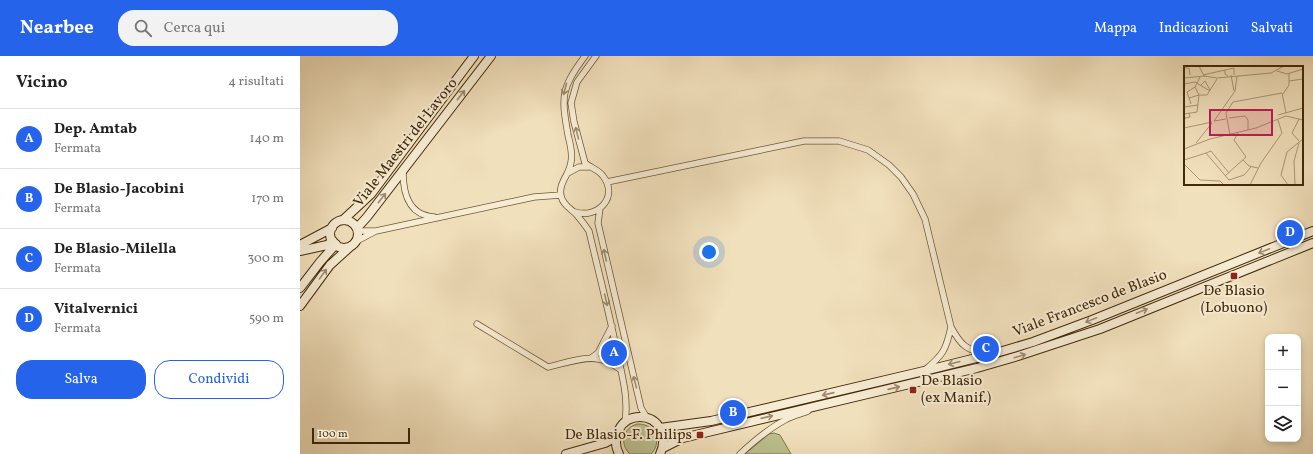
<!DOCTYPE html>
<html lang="it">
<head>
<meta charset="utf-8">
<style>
  body { margin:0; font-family:Vollkorn,serif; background:#f2f2f2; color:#222 }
  .controls { position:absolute; right:12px; bottom:12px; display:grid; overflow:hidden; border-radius:8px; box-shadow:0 2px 6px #0003 }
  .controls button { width:36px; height:36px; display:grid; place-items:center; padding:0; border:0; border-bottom:1px solid #e0e0e0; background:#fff; color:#222; font:20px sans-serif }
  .scale { position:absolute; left:12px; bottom:10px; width:98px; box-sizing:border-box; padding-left:4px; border:2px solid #432a0b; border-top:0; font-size:11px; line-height:14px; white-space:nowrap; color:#432a0b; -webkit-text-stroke:3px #f6ebd3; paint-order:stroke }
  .you { position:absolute; left:409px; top:196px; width:14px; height:14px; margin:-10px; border:3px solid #fff; border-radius:50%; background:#1a73e8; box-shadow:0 0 0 6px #1a73e833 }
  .badge { display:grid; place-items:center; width:26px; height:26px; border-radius:50%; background:#2563eb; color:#fff; font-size:13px; font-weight:700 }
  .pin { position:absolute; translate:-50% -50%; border:2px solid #fff; box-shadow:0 1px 4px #0006 }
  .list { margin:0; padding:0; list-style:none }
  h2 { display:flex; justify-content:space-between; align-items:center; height:52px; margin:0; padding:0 16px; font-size:17px }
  h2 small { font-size:13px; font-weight:400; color:#767676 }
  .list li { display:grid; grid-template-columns:26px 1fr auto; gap:12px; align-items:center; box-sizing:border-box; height:60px; padding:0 16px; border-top:1px solid #e0e0e0 }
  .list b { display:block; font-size:15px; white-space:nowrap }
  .list p { margin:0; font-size:13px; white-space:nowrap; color:#767676 }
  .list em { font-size:13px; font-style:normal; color:#767676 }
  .actions { display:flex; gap:8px; padding:12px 16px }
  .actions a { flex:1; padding:9px 0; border:1px solid #2563eb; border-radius:16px; text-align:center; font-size:14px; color:#2563eb }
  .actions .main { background:#2563eb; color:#fff }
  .icon { flex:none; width:22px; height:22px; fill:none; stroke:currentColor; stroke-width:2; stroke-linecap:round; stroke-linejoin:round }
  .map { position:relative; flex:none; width:1013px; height:398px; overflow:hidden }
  header { display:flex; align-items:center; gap:24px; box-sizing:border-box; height:56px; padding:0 20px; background:#2563eb; color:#fff }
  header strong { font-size:19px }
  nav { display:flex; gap:22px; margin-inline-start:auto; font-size:14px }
  .search { width:280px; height:36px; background:#f2f2f2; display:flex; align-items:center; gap:10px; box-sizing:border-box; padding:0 14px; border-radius:16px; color:#767676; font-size:15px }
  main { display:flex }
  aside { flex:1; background:#fff }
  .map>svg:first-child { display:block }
</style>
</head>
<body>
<header>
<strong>Nearbee</strong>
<div class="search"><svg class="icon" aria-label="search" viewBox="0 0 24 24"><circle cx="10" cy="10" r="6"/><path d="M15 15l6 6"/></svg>Cerca qui</div>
<nav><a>Mappa</a><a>Indicazioni</a><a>Salvati</a></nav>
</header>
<main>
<aside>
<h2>Vicino<small>4 risultati</small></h2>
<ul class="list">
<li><span class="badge">A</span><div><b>Dep. Amtab</b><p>Fermata</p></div><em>140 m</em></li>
<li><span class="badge">B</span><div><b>De Blasio-Jacobini</b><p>Fermata</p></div><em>170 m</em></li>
<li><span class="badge">C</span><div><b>De Blasio-Milella</b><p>Fermata</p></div><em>300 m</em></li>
<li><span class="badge">D</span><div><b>Vitalvernici</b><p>Fermata</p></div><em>590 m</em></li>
</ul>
<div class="actions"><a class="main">Salva</a><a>Condividi</a></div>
</aside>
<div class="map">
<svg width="1013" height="398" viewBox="0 0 1013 398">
  <rect width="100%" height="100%" fill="#f1e0bc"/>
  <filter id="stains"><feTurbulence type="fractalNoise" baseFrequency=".005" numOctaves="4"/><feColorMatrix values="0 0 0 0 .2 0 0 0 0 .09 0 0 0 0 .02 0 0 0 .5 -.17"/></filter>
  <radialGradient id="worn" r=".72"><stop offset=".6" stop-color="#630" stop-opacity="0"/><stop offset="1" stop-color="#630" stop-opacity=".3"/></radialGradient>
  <path fill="#bcc28f" stroke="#80764d" d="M337,368C355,367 363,386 351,398H330C319,388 323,372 337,368Z
    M474,377L480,379L491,398H445L469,378Z"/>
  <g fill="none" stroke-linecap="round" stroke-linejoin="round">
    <g stroke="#6e5837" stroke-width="7">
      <path id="street" d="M285,0C261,33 261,39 268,79C270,88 273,97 271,106C270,118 258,127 261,140C263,149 270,152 276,158C281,164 285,169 289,175C298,214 308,252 316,291C321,316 329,341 325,366
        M103,115C103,137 108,159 134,161
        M268,117L279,111H289
        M307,126L504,85H539L568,94L589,109L601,121L613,138L625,163L651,271C660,288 667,296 688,297
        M300,152L298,167L341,352L347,362
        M275,156C298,163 319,141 303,120C299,114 291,112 285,107L274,66L271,47L277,26L296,0
        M58,175H76L234,141L261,139
        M55,186L74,176
        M177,268L248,311C262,308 284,300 298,303C307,304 314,309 321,314
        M291,302L298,297L312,270
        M625,314C643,299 646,294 651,271
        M440,398C454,385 468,373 485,364C492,360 501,358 508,355"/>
    </g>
    <g stroke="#432a0b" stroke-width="10">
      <path id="secondary" d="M43,164L71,138L174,0
        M30 178a14 14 0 1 1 28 0a14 14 0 1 1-28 0Z
        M57,172L67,161L191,0
        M0,189L32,172
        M0,195L27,189L33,185
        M0,232L20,206L36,188
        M0,250L30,209L51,190
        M360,372L411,365L624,315L696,297L733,286L792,264L1013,175
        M363,392L383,382L677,312L718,300L800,273L1013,187
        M266,398L305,387L316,381
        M319,398C311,382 320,361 340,361C360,361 368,382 360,398"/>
    </g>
    <use href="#street" stroke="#f6ebd3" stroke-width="5.5"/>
    <use href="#secondary" stroke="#f6ebd3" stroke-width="8"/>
  </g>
  <defs><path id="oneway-shaft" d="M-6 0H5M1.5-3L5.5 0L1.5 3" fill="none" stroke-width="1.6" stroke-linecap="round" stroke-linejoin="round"/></defs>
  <g stroke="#9c8a6f">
    <use href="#oneway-shaft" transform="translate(265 33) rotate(105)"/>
    <use href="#oneway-shaft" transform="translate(161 39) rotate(-52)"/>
    <use href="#oneway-shaft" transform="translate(277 77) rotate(-104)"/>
    <use href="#oneway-shaft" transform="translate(82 142) rotate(-52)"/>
    <use href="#oneway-shaft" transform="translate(964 195) rotate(158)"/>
    <use href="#oneway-shaft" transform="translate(305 199) rotate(-103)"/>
    <use href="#oneway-shaft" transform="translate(23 218) rotate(-54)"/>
    <use href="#oneway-shaft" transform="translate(306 244) rotate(77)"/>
    <use href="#oneway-shaft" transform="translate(842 255) rotate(-22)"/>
    <use href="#oneway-shaft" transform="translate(791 264) rotate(158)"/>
    <use href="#oneway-shaft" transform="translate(720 300) rotate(-17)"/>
    <use href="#oneway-shaft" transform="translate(654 307) rotate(166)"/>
    <use href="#oneway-shaft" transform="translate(335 326) rotate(-104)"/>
    <use href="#oneway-shaft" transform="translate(594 332) rotate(-13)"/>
    <use href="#oneway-shaft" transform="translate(528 338) rotate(167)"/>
    <use href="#oneway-shaft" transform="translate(467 361) rotate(-13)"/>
  </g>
  <g fill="#8f2418" stroke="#f6ebd3" stroke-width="1.5">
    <rect x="930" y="216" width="8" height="8" rx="2"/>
    <rect x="609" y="330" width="8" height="8" rx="2"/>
    <rect x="396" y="375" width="8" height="8" rx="2"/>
  </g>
  <g text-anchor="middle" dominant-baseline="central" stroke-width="4" stroke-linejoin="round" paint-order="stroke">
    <g font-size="15" fill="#432a0b" stroke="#f6ebd3">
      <text transform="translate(106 87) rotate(-52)">Viale Maestri del Lavoro</text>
      <text transform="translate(790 248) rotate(-21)">Viale Francesco de Blasio</text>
    </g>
    <g font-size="15" fill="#432a0b" stroke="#f6ebd3">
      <text x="934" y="235">De Blasio<tspan x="934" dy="17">(Lobuono)</tspan></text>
      <text x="621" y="325" text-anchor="start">De Blasio<tspan x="621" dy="17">(ex Manif.)</tspan></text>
      <text x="392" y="379" text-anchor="end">De Blasio-F. Philips</text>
    </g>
  </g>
  <g transform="translate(884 10)">
    <rect width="119" height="119" fill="#f1e0bc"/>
    <path fill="none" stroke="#ab9775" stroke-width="1" d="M15,0L20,10L33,12L87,7L100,0M0,2H5L6,9M41,4L50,2V9M93,5L103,8L119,3M19,9L41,4V8L44,10M47,9L50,25M0,12L21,10M105,15L119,13M0,18L11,16L26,25M17,19L21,15L26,24M51,25L53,10M99,28L105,19V8M5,32L15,29L11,21M7,38L3,26L11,21L16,11M0,41L14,39M13,46L15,29H23L33,13M0,48L13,46M94,49L119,42M45,52L61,50L64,54V64M115,53L108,67L115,75M0,55L1,52L6,51L5,47M30,55L51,25M30,55L42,53M0,62L28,56M46,69L42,47L49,36L98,27L102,47M12,77L28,57M0,83L26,73L72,62L102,50L119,54M22,87L27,85L45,107M0,94L22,87L45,114L60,109L67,101M59,94L65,100L74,102M0,98L16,114L36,115L40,119M41,110L62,91L50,74L54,67M66,119L77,97L98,67L94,54M104,119L97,109L103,86L119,73M111,119L110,95L115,77"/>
    <path fill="#c2185b" fill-opacity="0.15" stroke="#c2185b" stroke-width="2" d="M26,44H88V69H26Z"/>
    <rect width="119" height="119" fill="none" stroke="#432a0b" stroke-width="2"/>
  </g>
  <rect width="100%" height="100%" filter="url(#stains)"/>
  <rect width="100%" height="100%" fill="url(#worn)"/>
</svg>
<div class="controls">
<button>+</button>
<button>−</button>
<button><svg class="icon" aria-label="layers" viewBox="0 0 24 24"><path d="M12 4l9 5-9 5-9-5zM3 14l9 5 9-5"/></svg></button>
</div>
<div class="scale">100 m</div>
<div class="you"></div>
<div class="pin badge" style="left:314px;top:297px">A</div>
<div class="pin badge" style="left:433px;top:357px">B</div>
<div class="pin badge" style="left:686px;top:293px">C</div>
<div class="pin badge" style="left:990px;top:177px">D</div>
</div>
</main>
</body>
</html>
